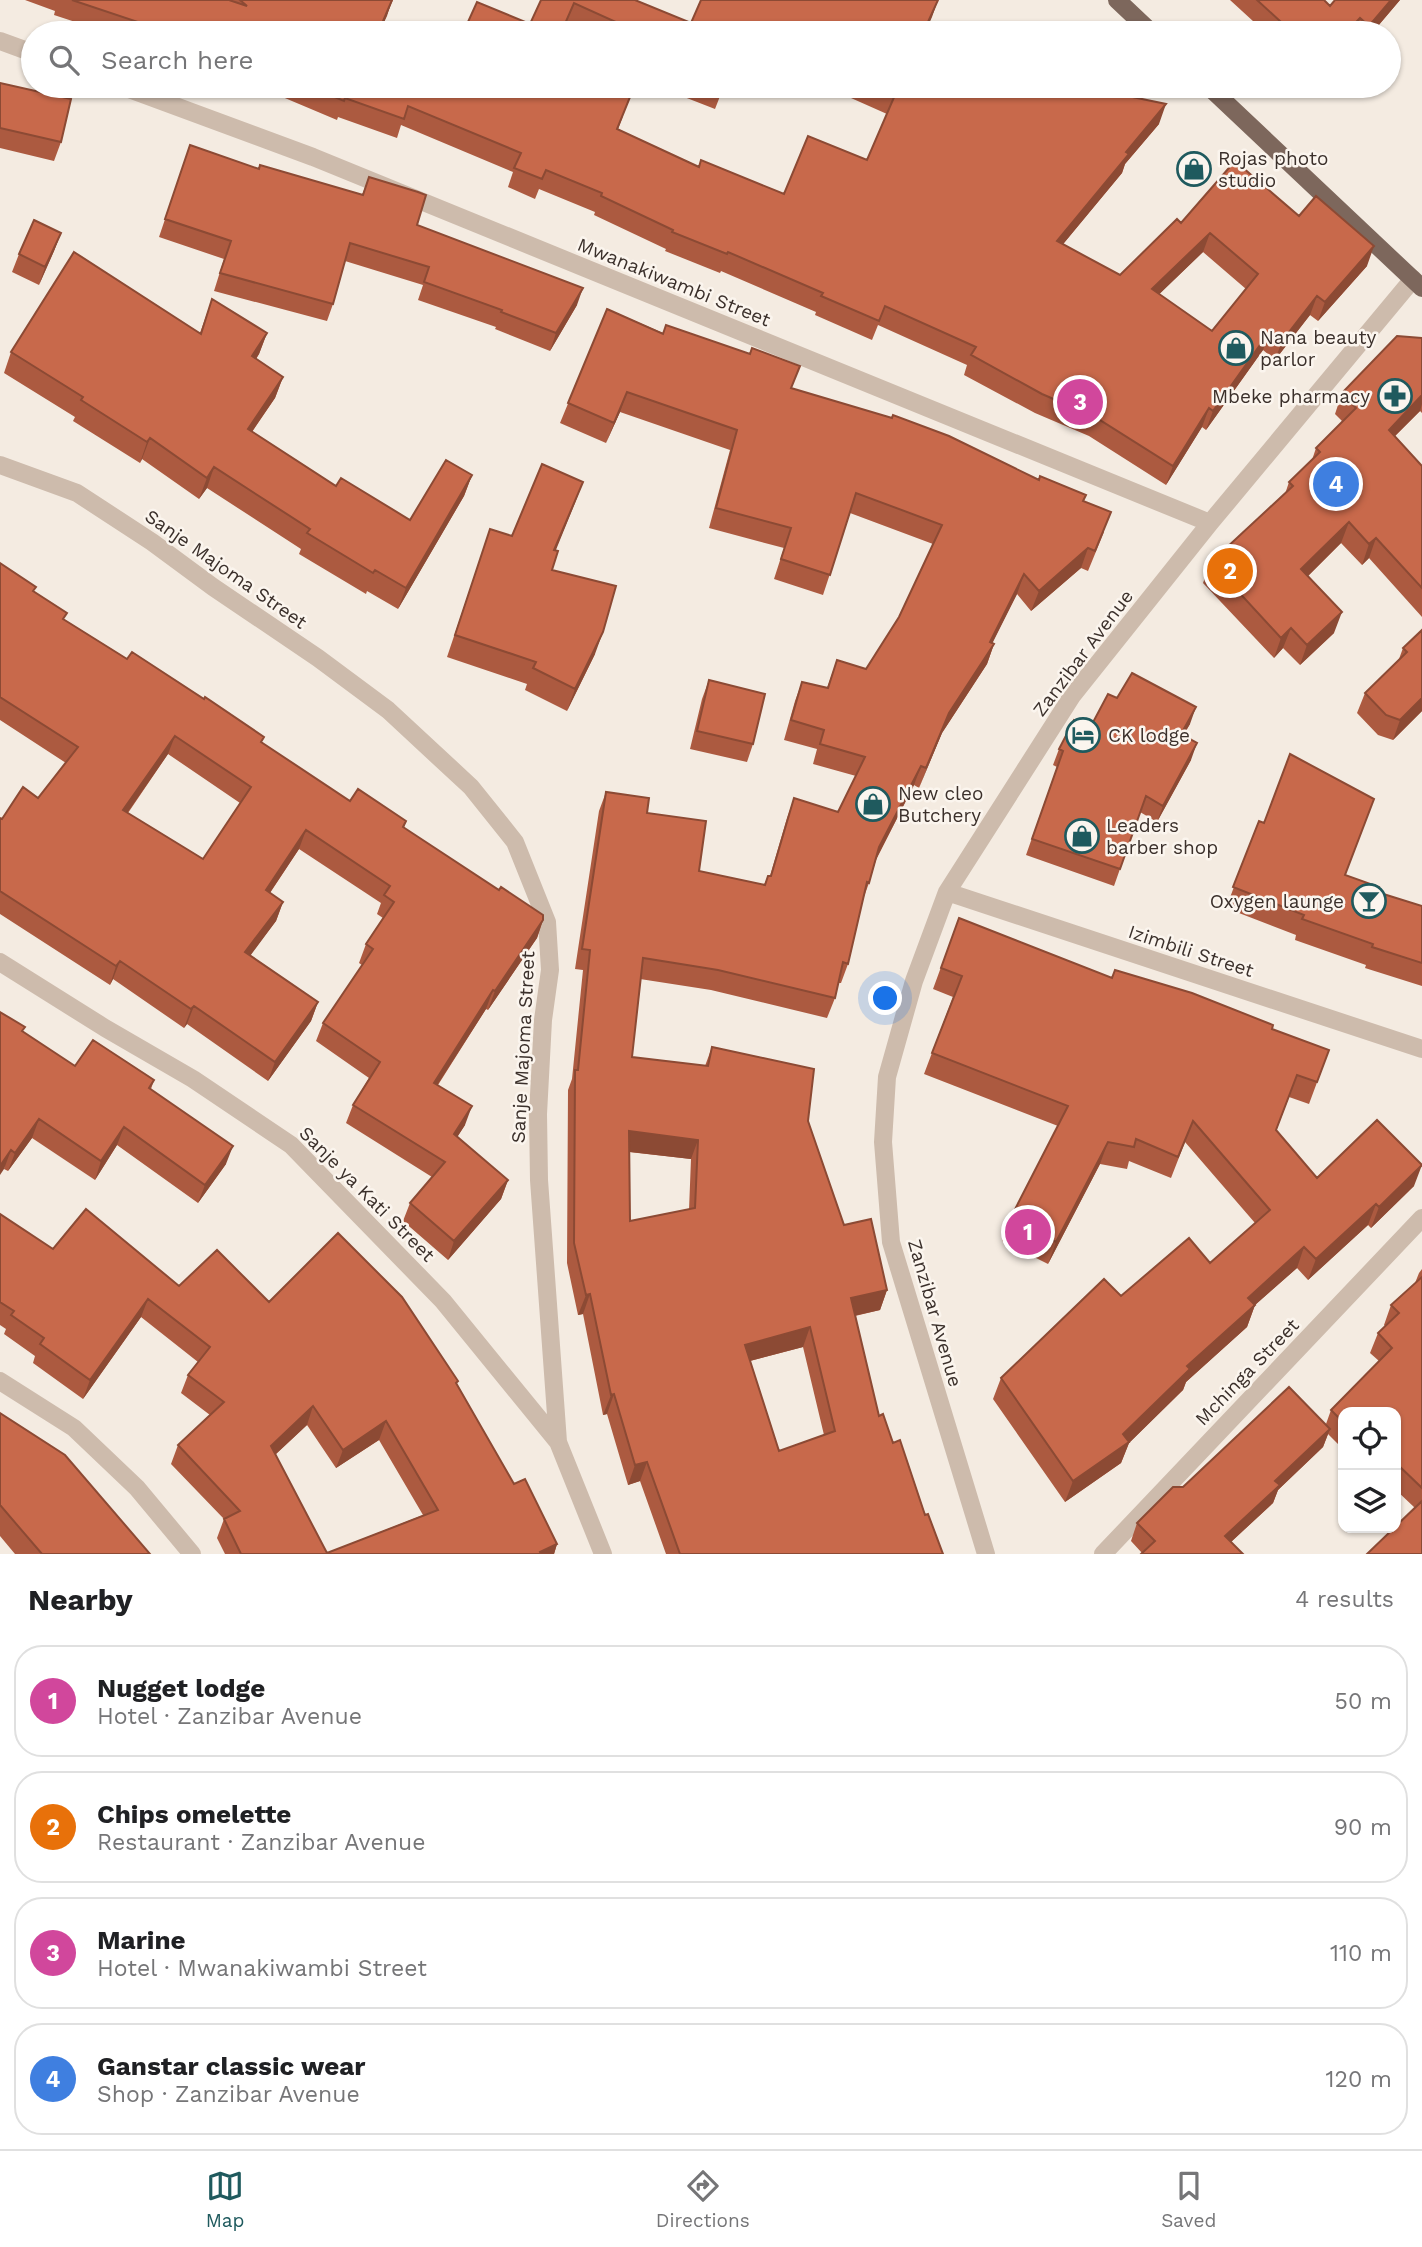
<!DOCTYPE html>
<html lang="en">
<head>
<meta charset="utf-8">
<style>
  body { margin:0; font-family:"Work Sans",sans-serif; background:#f6f6f6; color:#202124 }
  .controls { position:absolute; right:21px; bottom:21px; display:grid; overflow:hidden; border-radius:14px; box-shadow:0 2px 5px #0004 }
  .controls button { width:63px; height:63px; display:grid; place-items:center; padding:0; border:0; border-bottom:2px solid #e0e0e0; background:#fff; color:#202124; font:35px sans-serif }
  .you { position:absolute; left:886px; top:999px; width:24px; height:24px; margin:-18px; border:5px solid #fff; border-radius:50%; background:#1a73e8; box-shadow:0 0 0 10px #1a73e833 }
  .badge { display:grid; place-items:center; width:46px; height:46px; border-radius:50%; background:#1f5a5e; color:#fff; font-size:23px; font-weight:700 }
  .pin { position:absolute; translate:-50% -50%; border:4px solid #fff; box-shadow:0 2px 7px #0006 }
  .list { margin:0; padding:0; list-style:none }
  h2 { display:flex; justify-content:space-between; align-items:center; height:91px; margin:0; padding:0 28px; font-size:30px }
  h2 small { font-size:23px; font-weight:400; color:#757577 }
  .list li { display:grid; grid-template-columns:46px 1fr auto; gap:21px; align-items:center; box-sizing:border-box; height:112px; margin:0 14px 14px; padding:0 14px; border:2px solid #e0e0e0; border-radius:28px }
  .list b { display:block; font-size:26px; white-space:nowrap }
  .list p { margin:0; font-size:23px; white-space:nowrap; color:#757577 }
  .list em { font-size:23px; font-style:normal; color:#757577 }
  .icon { flex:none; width:38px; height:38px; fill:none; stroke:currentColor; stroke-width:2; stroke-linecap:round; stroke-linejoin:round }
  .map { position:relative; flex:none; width:1422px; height:1554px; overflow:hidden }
  .search { position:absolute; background:#fff; box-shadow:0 2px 5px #0004; left:21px; right:21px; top:21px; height:77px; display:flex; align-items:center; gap:18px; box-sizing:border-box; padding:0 24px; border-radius:38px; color:#757577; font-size:26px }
  .sheet { height:595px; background:#fff }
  nav { display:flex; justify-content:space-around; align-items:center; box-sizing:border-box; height:98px; border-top:2px solid #e0e0e0; background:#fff; font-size:19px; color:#757577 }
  nav a { display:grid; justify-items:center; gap:4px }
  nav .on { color:#1f5a5e }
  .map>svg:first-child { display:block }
</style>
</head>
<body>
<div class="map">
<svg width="1422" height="1554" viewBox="0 0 1422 1554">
  <rect width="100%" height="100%" fill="#f4ebe1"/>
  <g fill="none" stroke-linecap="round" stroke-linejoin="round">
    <path stroke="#cdbbac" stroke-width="18" d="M0,41L33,53
      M121,86L313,157L1210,523
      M0,465L77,493L152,542L213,587L318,658L388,710L471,787L515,842L547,922L550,970L543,1020L538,1114L539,1180L558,1442
      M947,892L1422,1049
      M0,962L105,1028L193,1079L291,1145L443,1301L558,1442L603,1554
      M0,1381L74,1428L137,1488L192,1554
      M986,1554L891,1242L883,1142L887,1077L914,981L947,892L1072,696L1210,523L1413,279
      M1103,1554L1422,1218"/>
    <path stroke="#7d675c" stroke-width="18" d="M1117,0L1152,33
      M1208,86L1422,288"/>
  </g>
  <path fill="#ac5a40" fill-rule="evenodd" d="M25,0H393L379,33H109L54,15L55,11Z
    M541,0H635L691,23L938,0L925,33H591L567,22L562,33H463L530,24Z
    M1230,0H1324L1330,6L1335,0H1400L1372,33H1266Z
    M0,83L61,142L54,161L0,148Z
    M240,86H603L623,116L618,129L699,167L784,194L867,160L887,114L824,86H1080L1159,124L1125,164L1122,173L1063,244L1120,275L1181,223L1299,216L1367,266L1318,321L1310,315L1275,360L1263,350L1206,430L1202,427L1166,485L1089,436L1035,413L964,375L967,365L878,325L872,340L815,315L816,312L721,271L720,273L665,251L666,249L594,215L595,212L539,189L535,199L508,187L513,172L401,125L397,138L338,117L337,120L273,93L272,97ZM1203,252L1246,289L1212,331L1159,294Z
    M656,86H724L715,109Z
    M785,86H805L803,92Z
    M184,163L259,169L362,195L369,177L417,225L577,305L550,351L495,329L496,327L418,300L423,285L345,261L333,304L327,321L214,291L224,259L159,237Z
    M61,233L54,251L39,285L12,272L19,254Z
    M212,299L267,333L259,354L256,359L283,377L275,398L252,432L336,486L410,520L472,475L464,496L398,609L367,591L366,594L299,554L301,549L207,488L199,499L142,459L140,463L73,421L75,417L4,373L11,352L200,333Z
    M607,309L792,388L1083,501L1104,532L1088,571L1081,568L1031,611L1017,594L992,643L994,644L987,664L942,733L919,788L914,785L876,860L869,883L862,902L848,964L841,983H838L835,998L827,1018L711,990L640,979L632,1057L705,1066L712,1047L808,1121L844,1225L887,1290L880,1310L855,1316L879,1416L893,1443L943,1554H666L640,1481L628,1485L607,1414L603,1415L583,1314L578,1315L567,1263L568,1090L572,1079L583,970L575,969L599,811L606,792L647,813L699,871L764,885L768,876H770L787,818L794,798L838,812L856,776L813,764L817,749L784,740L795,701L802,682L827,688L837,660L866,669L899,617L933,544L850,513L823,595L774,579L784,548L709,528L730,450L620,412L606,443L560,423ZM629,1152L691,1159L689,1210L630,1221ZM803,1347L824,1435L779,1451L750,1361Z
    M1422,338V413L1420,411L1395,436L1422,466V617L1369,558L1362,565L1341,543L1308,576L1334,633L1300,665L1283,648L1274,658L1203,583L1211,562L1285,494L1289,482L1312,460L1316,448L1343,422L1335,414L1342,393Z
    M583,482L555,550L552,570L595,654L567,711L525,690L527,684L447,657L490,529L512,536Z
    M0,563L65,620L262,743L350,801L406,821L404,828L543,920L537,938L488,1010L486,1009L438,1085L465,1125L457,1137L508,1180L501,1199L448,1260L403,1221L410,1203L432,1177L346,1123L353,1105L369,1078L316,1041L323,1023L362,965L359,963L366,944L383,918L377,914L381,903L299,849L270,893L283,902L276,921L250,955L318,1002L311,1021L268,1081L187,1024L184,1028L113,979L110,985L0,914V818L2,819L38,798L66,763L0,720ZM168,754L240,803L203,859L128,813Z
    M1422,630V711L1393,740L1378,735L1357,713L1365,693L1399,659L1403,648Z
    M709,680L753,744L747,762L690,749L702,699Z
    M1117,698L1190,724L1183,735L1191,760L1157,822L1140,812L1114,886L1026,855L1057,767L1053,765L1059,749L1090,728Z
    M1259,821L1264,823L1345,875L1377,892L1422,906V986L1365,968L1366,965L1295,940L1296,935L1226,908Z
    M959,918L1112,978L1272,1029L1329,1050L1309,1104L1289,1097L1276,1131L1317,1178L1414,1186L1371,1228L1368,1225L1308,1280L1297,1268L1255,1305L1247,1327L1186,1382L1183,1390L1129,1443L1121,1463L1065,1502L993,1399L1001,1378L1121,1296L1210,1263L1255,1223L1185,1142L1171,1178L1129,1161L1127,1169L1100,1164L1048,1264L1002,1241L1010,1219L1058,1126L924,1074L953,997L933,989Z
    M23,1032L75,1066L154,1080L151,1089L226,1164L198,1203L117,1145L95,1180L32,1138L8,1171L4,1169Z
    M0,1214L53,1249L179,1286L269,1302L457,1384L514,1484L557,1544L554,1554H225L217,1538L224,1519L171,1464L178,1445L210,1415L181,1393L188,1375L198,1362L141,1317L83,1399L33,1363L35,1356L4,1334L6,1329L0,1325ZM307,1425L336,1468L379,1440L423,1515L327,1553L275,1455Z
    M1422,1269V1554L1415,1508L1396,1490V1412H1343V1449L1328,1434L1323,1447L1278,1490L1273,1503L1231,1542L1142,1553L1131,1541L1137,1523L1183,1487L1326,1424L1331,1410L1379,1361L1370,1353L1378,1333L1385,1326L1384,1325L1391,1305L1415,1283L1419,1273Z
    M0,1413L150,1554H15L0,1536Z"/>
  <path fill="#8c4a34" d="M392,0L387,16L379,33H378Z
    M938,0L932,17L925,33H923Z
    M1391,0H1400L1372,33H1366L1369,26Z
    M1360,18L1355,33H1346Z
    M1166,104L1159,124L1125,164L1122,173L1050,260L1057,241L1126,152Z
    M61,233L54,251L39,285L45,267Z
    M1210,233L1203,252L1145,308L1152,289Z
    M1374,246L1367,266L1318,321L1325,302Z
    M583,288L577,305L550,351L556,333Z
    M1317,296L1310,315L1275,360L1282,341Z
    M1270,331L1263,350L1206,430L1213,411Z
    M267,333L259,354L244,377L252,356Z
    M283,377L275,398L240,449L248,429Z
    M627,392L620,412L606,443L614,423Z
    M1422,395V404L1420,411L1381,450L1389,430Z
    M1209,408L1202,427L1166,485L1173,466Z
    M150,438L142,459L140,463L147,442Z
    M214,467L207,488L199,499L207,478Z
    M472,475L464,496L398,609L406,588Z
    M583,482L575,503L547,572L554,550Z
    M1349,522L1341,543L1294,590L1301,569Z
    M1376,538L1369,558L1362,565L1369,544Z
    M1088,548L1081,568L1031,611L1039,591Z
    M1024,574L1017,594L984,660L994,644L987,664L942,733L919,788L949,713L990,642Z
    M1342,612L1334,633L1300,665L1307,645Z
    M1291,628L1283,648L1274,658L1281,638Z
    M603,632L595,654L567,711L575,689Z
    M1422,698V711L1393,740L1400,720Z
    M1196,707L1190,724L1175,750L1181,734Z
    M175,736L168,754L116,829L123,810Z
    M1197,743L1191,760L1157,822L1163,806Z
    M921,766L914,785L872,867L879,847Z
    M306,830L299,849L259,909L266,890Z
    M283,902L276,921L239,971L245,952Z
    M543,920L537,938L488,1010L495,991Z
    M120,961L113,979L110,985L116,966Z
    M493,990L486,1009L427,1101L434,1083Z
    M318,1002L311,1021L268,1081L275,1062Z
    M194,1006L187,1024L184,1028L191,1009Z
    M472,1106L465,1125L447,1153L454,1134Z
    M39,1119L32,1138L8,1171L15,1153Z
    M124,1127L117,1145L95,1180L101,1161Z
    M629,1131L698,1140L691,1159L622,1151Z
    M1108,1142L1100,1164L1048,1264L1056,1242Z
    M233,1146L226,1164L198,1203L205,1185Z
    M11,1150L4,1169L0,1175V1166Z
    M1422,1165L1414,1186L1371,1228L1379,1207Z
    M508,1180L501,1199L448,1260L454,1241Z
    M1376,1204L1368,1225L1308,1280L1316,1259Z
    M1304,1247L1297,1268L1255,1305L1247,1327L1186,1382L1183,1390L1129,1443L1121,1463L1065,1502L1073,1481L1123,1434L1187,1366L1248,1298Z
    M887,1290L880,1310L844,1318L851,1298Z
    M590,1294L583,1314L578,1315L586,1295Z
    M148,1299L141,1317L83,1399L90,1380Z
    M810,1327L803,1347L738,1364L745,1345Z
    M614,1394L607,1414L603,1415L611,1395Z
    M313,1406L307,1425L264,1465L271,1446Z
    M386,1421L379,1440L336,1468L343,1450Z
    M1330,1429L1323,1447L1278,1490L1273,1503L1218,1554L1225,1536L1275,1481Z
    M647,1462L640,1481L628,1485L635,1465Z
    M557,1544L554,1554H539L540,1552Z"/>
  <path fill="#c8694b" stroke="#8c4a34" stroke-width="2" fill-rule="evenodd" d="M72,0H229L247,6L240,0H392L378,33H159L137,24L138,22Z
    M541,0H635L691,23L701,0H938L923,33H640L574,3L561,33H463L477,2L530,24Z
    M1257,0H1324L1330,6L1335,0H1391L1369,26L1360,18L1346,33H1293Z
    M0,83L71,99L61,142L0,128Z
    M308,86H603L630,97L617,129L699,167L701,160L784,194L808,136L867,160L895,95L874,86H1080L1084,87L1092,92L1094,89L1166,104L1126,152L1129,154L1057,241L1120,275L1177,219L1181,223L1235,161L1299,216L1316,196L1374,246L1325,302L1317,296L1282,341L1270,331L1213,411L1209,408L1173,466L1095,417L1042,394L971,355L976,347L885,306L879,321L821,296L823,293L728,252L727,254L672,232L673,230L601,196L602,193L546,170L542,179L514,168L521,153L408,106L404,119L345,98L344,101ZM1210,233L1258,274L1212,331L1152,289Z
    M712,86H724L722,90Z
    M190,145L259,169L260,165L363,195L369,177L418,192L426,195L417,225L583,288L556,333L501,312L502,310L424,282L429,267L350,243L333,304L220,273L231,241L165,219Z
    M34,220L61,233L45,267L19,254Z
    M74,252L201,334L212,299L267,333L252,356L283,377L248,429L336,486L341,478L410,520L446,460L472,475L406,588L375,570L373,573L307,533L310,529L214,467L207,478L150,438L147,442L81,400L83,397L11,352Z
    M607,309L663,334L666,325L750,354L752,348L800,366L791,388L892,418L893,415L949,436L1039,480L1040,476L1086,495L1083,501L1111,512L1095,551L1088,548L1039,591L1024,574L990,642L994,644L949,713L926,768L921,766L879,847L869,883L867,882L848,964L843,962L835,998L718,970L643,958L632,1057L708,1066L712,1047L814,1069L808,1121L844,1225L871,1219L887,1290L851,1298L879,1416L883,1414L893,1443L900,1440L925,1515L928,1514L943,1554H680L647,1462L635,1465L614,1394L611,1395L590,1294L586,1295L574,1243L575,1070H578L590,950L582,949L606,792L649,798L647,813L706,821L699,871L765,885L768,876H771L794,798L838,812L865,757L820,744L824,730L791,720L802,682L828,688L837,660L866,669L899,617L942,525L856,493L830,575L781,559L791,528L716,508L737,430L627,392L614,423L568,403ZM629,1131L698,1140L695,1208L630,1221ZM810,1327L835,1431L779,1451L745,1345Z
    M1397,336L1422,338V395L1389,430L1422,466V588L1376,538L1369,544L1349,522L1301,569L1342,612L1307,645L1291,628L1281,638L1211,562L1293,486L1289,482L1320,452L1316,448L1356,408L1342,393Z
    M542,464L583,482L554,550L558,551L552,570L616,586L603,632L575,689L533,668L536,662L455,635L490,529L512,536Z
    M0,563L36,587L33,591L67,613L63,619L127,659L132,652L204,699L205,697L264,737L261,742L350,801L358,789L406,821L403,827L499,890L501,887L543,915V920L495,991L493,990L434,1083L472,1106L454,1134L508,1180L454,1241L410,1203L445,1162L353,1105L380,1062L323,1023L373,949L366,944L394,902L384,895L390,886L306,830L266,890L283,902L245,952L318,1002L275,1062L194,1006L191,1009L120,961L116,966L0,891V818L2,819L23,787L38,798L78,747L0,697ZM175,736L251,787L203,859L123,810Z
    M1422,630V698L1400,720L1386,715L1365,693L1407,652L1403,648Z
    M1132,673L1196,707L1181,734L1197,743L1163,806L1146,796L1120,869L1032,839L1063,751L1059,749L1074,720L1090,728L1108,694L1117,698Z
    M709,680L765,694L753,744L697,731Z
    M1290,754L1374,799L1345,875L1379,887L1377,892L1422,906V963L1372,947L1373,944L1302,919L1304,915L1233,887L1259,821L1264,823Z
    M959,918L1112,978L1115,970L1192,993L1273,1025L1272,1029L1329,1050L1317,1082L1297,1075L1276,1130L1317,1178L1377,1120L1422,1165L1379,1207L1376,1204L1316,1259L1304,1247L1248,1298L1255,1305L1187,1366L1190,1369L1123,1434L1129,1442L1073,1481L1001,1378L1104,1279L1121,1296L1189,1238L1210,1263L1270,1210L1193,1121L1178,1157L1136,1139L1134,1147L1108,1142L1056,1242L1010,1219L1068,1106L932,1053L962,976L941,968Z
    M0,1012L25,1027L22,1031L75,1066L93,1040L154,1080L149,1088L233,1146L205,1185L124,1127L101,1161L39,1119L15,1153L11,1150L0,1166Z
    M86,1209L179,1286L217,1250L269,1302L338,1233L402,1297L458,1381L456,1383L514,1484L525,1479L557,1544L540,1552L541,1554H241L224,1519L240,1511L178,1445L224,1402L188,1375L210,1347L148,1299L90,1380L40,1344L44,1338L11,1315L14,1311L0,1302V1214L53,1249ZM313,1406L343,1450L386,1421L438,1510L327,1553L271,1446Z
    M1422,1277V1488L1396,1463V1412H1343V1422L1331,1410L1392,1348L1378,1333L1399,1313L1391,1305Z
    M1289,1387L1330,1429L1275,1481L1280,1485L1225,1536L1243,1554H1141L1155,1541L1137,1523L1173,1487H1183Z
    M0,1413L65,1455L150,1554H42L0,1505Z
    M1422,1501V1554H1367L1394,1528H1396V1526Z"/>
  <defs>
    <g id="shop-ring" transform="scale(1.75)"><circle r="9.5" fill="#fbf5ee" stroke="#1f5a5e" stroke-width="1.5"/><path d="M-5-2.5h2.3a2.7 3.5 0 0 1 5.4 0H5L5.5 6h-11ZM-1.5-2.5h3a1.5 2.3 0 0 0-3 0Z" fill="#1f5a5e"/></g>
    <g id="pharmacy-ring" transform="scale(1.75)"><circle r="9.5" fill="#fbf5ee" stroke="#1f5a5e" stroke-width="1.5"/><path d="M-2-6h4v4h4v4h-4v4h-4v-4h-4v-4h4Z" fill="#1f5a5e"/></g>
    <g id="hotel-ring" transform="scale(1.75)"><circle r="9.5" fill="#fbf5ee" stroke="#1f5a5e" stroke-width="1.5"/><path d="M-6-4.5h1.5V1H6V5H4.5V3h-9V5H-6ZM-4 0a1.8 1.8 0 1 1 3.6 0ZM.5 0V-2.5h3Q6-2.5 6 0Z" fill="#1f5a5e"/></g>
    <g id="bar-ring" transform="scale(1.75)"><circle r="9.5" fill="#fbf5ee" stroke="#1f5a5e" stroke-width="1.5"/><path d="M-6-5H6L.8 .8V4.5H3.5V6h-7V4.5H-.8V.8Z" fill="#1f5a5e"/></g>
  </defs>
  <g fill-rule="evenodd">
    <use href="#shop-ring" x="1194" y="169"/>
    <use href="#shop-ring" x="1236" y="348"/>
    <use href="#pharmacy-ring" x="1395" y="396"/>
    <use href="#hotel-ring" x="1083" y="735"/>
    <use href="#shop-ring" x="873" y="804"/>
    <use href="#shop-ring" x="1082" y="836"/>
    <use href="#bar-ring" x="1369" y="901"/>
  </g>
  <g text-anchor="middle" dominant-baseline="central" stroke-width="5" stroke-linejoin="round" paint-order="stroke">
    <g font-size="19" fill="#3b302b" stroke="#fbf5ee" text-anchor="start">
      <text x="1218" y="158">Rojas photo<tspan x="1218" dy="22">studio</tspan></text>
      <text x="1260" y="337">Nana beauty<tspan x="1260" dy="22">parlor</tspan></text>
      <text x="1370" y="396" text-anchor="end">Mbeke pharmacy</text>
      <text x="1108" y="735">CK lodge</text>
      <text x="898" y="793">New cleo<tspan x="898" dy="22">Butchery</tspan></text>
      <text x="1106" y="825">Leaders<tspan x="1106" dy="22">barber shop</tspan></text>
      <text x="1344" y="901" text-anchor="end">Oxygen launge</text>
    </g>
    <g font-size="19" fill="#3b302b" stroke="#fbf5ee">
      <text transform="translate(674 282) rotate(22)">Mwanakiwambi Street</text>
      <text transform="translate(226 569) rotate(35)">Sanje Majoma Street</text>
      <text transform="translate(1083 653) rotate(-53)">Zanzibar Avenue</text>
      <text transform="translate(1191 951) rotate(18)">Izimbili Street</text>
      <text transform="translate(523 1047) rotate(-87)">Sanje Majoma Street</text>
      <text transform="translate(367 1194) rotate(45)">Sanje ya Kati Street</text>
      <text transform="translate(935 1313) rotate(74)">Zanzibar Avenue</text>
      <text transform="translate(1247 1372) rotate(-46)">Mchinga Street</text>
    </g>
  </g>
</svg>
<div class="controls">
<button><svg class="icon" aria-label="locate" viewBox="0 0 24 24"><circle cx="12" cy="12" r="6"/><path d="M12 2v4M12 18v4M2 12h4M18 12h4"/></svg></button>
<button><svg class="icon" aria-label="layers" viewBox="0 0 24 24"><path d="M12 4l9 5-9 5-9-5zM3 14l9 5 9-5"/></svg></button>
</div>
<div class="you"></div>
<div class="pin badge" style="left:1028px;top:1232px;background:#d1479c">1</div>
<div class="pin badge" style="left:1230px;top:571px;background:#e8710a">2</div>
<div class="pin badge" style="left:1080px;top:402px;background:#d1479c">3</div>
<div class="pin badge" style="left:1336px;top:484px;background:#3f7fe0">4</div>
<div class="search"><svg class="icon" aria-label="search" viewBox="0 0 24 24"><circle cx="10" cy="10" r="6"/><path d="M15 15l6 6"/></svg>Search here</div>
</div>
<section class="sheet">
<h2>Nearby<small>4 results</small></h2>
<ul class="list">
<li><span class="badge" style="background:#d1479c">1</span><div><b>Nugget lodge</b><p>Hotel · Zanzibar Avenue</p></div><em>50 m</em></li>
<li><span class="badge" style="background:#e8710a">2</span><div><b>Chips omelette</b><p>Restaurant · Zanzibar Avenue</p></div><em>90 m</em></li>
<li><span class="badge" style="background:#d1479c">3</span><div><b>Marine</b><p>Hotel · Mwanakiwambi Street</p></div><em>110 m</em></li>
<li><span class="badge" style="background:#3f7fe0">4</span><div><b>Ganstar classic wear</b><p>Shop · Zanzibar Avenue</p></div><em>120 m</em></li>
</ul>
</section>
<nav>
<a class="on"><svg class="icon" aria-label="map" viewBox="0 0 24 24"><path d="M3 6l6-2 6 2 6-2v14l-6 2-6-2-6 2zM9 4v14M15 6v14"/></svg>Map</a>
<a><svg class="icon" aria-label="directions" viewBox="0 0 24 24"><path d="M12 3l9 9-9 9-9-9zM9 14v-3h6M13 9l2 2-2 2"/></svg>Directions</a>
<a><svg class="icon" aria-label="saved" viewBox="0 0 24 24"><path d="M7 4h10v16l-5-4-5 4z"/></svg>Saved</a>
</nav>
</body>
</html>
